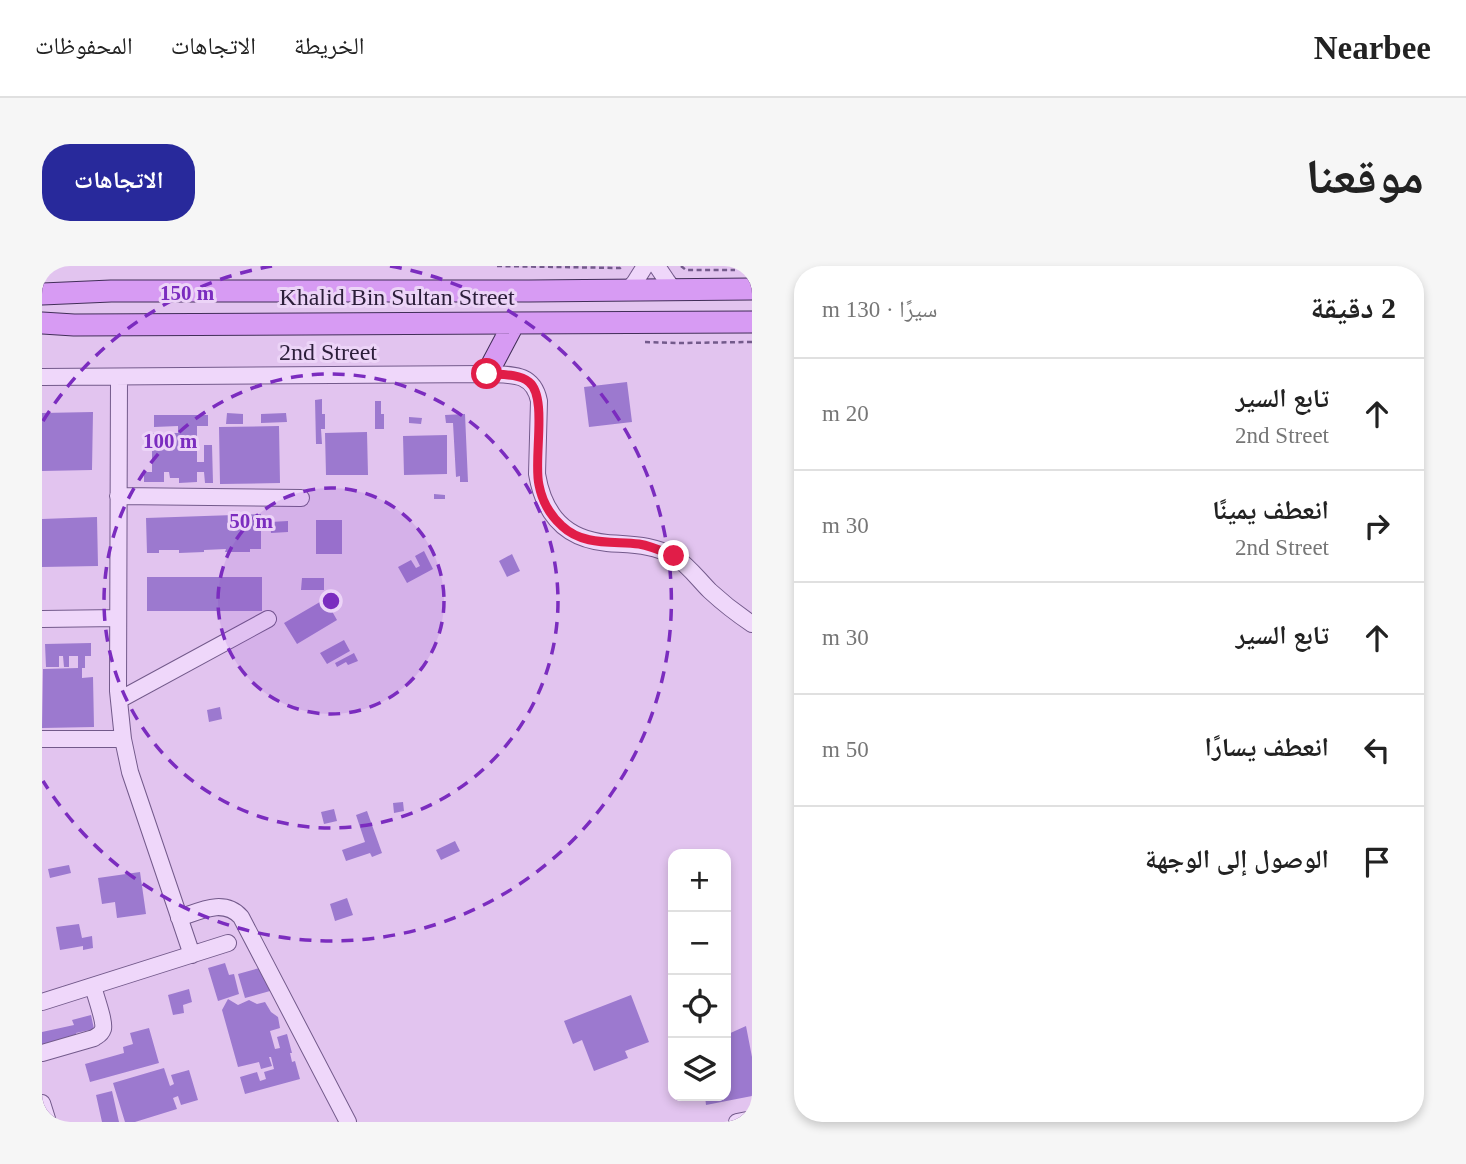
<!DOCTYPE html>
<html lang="ar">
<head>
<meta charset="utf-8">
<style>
  body { margin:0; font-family:"Times New Roman","Noto Naskh Arabic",serif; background:#f6f6f6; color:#222; direction:rtl }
  .controls { position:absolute; right:21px; bottom:21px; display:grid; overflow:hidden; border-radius:14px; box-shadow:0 4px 10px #0003 }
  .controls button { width:63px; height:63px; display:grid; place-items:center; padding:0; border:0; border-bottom:2px solid #e0e0e0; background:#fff; color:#222; font:35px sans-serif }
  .stop { position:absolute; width:21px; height:21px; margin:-16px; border:5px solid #e11d48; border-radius:50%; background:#fff }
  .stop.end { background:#e11d48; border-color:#fff; box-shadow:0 2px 7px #0008 }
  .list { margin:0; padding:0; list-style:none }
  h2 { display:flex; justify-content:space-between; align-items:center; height:91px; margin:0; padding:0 28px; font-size:30px }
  h2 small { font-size:23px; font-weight:400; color:#767676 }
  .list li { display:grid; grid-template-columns:46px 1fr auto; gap:21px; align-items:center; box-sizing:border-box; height:112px; padding:0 28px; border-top:2px solid #e0e0e0 }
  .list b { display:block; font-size:26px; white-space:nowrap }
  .list p { margin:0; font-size:23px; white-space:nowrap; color:#767676 }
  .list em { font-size:23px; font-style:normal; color:#767676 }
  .icon { flex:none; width:38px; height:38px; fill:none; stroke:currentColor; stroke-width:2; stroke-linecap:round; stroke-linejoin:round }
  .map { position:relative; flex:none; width:710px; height:856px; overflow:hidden; direction:ltr; border-radius:28px }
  header { display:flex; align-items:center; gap:42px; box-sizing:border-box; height:98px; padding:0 35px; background:#fff; border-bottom:2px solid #e0e0e0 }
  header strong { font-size:33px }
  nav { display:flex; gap:38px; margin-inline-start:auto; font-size:24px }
  .intro { display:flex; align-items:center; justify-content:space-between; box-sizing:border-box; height:168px; padding:0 42px }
  h1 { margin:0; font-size:49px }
  .button { padding:18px 32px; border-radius:28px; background:#28299b; color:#fff; font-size:24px; font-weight:700 }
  main { display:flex; gap:42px; padding:0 42px }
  aside { flex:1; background:#fff; border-radius:28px; box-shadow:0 4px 10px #0003 }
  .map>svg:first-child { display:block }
</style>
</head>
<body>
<header>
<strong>Nearbee</strong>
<nav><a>الخريطة</a><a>الاتجاهات</a><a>المحفوظات</a></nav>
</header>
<div class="intro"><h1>موقعنا</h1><a class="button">الاتجاهات</a></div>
<main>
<aside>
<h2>2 دقيقة<small>سيرًا · 130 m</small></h2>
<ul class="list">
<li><svg class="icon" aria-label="ahead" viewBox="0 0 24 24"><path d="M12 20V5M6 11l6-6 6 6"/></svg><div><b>تابع السير</b><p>2nd Street</p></div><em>20 m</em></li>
<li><svg class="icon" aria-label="right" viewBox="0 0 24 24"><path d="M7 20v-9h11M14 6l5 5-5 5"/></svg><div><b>انعطف يمينًا</b><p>2nd Street</p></div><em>30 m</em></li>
<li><svg class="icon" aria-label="ahead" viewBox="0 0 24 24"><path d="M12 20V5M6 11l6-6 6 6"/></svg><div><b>تابع السير</b></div><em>30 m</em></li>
<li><svg class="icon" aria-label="left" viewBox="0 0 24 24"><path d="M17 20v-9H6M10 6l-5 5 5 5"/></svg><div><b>انعطف يسارًا</b></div><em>50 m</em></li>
<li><svg class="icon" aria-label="arrive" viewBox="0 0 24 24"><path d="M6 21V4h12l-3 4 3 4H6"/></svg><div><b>الوصول إلى الوجهة</b></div></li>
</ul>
</aside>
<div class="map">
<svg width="710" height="856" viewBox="0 0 710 856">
  <rect width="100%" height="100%" fill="#e2c4ef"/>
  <path fill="#9c79cf" d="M585,116L590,156L547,161L542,121Z
    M280,133V148H283V163H279L280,178H274L273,134Z
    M333,135H339V148H342V163H333Z
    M51,146L50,204L0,205V147Z
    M185,147L201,148V158H184Z
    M244,147L245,156L219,157V148Z
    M423,148L426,216H418V210L414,211L411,157H404L403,149Z
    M112,149H166V160H155V196H162V179H170L171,217H163L162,206H155V216L137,217V212H128L127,206H122V216H102V206H110V167H136V160L112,161Z
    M367,151L380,152L379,158L367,157Z
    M237,160L238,217L178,218L177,161Z
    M325,166L326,209H284L283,167Z
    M405,169V208L362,209L361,170Z
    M392,228L403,229V233H392Z
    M219,248V283H208V286H183L184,283L162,284V286L137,287V284H117V287H105L104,252Z
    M55,251L56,300L0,301V253Z
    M274,254H300V288H274Z
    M246,255V266L229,267L228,256Z
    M382,285L391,303L365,317L356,301L369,294L374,302L378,300L373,290Z
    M470,288L478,305L465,311L457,295Z
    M105,311H220V345H105Z
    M260,312H282V324H259Z
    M283,333L295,354L255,378L242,357Z
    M302,374L308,385L285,398L278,387Z
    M49,377V390H43V402H40V412L51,411L52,461L0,462L1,403L36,402V390H27V401H22L21,390H17V401H4L3,378Z
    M312,387L316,395L306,399L304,396L295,401L293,397Z
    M178,441L180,453L167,456L165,444Z
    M361,536L362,545L352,547L351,537Z
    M292,543L295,555L282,558L279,546Z
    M325,545L340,587L330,591L328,587L304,595L300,584L323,576L314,549Z
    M413,575L418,585L399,594L394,584Z
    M27,599L29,607L8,612L6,603Z
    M98,606L104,648L75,652L73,636L60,638L56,612Z
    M305,632L311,649L293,655L288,638Z
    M37,658L40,672L50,670L51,682L41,684V680L18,684L14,661Z
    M183,697L187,709L192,708L197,728L176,735L166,702Z
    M221,701L228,725L203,732L196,708Z
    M147,723L150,736L141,739L142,747L131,749L126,729Z
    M589,729L607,776L583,785L586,792L552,805L540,774L531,778L522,755Z
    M186,733L196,739L207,734L215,738L223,736L229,746L236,751L238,762L228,765L233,783L238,782L235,771L245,768L250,787H248L250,796L253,795L258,813L203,828L198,811L215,806L218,815L224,813L222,806L232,803L229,791H227L230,800L219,803L217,796L196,801L180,744Z
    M49,749L52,763L34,767L35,773L0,781V766L32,759L30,754Z
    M704,760L710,791V830L664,839L663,830H684V769Z
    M107,762L117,797L48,816L43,798L82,787L81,781L91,778L88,767Z
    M122,802L128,820L132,818L129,809L147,804L156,834L139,839L136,830L131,832L135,843L93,856H83L71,817Z
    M70,825L77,856H60L54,829Z"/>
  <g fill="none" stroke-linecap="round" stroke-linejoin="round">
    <g stroke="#735a8b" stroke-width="18">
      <path id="minor" d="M615,0L625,15L631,23
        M587,23L593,16L603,0
        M0,111L445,108C469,109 491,106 497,135L495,208C502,249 523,273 565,277C589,279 611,278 633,291C647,300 656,313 668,325C681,337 695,348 710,358
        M77,111L76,425L81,473L88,506L150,689
        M76,230L259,232
        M0,353L76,352
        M77,434L226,353
        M0,473H81
        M137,652C158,645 182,632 199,651L306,856
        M0,736L186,677
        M0,787L52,772C56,769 59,769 61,763C63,755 53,729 51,720
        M0,837L6,856
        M695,856L710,853"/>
    </g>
    <g stroke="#412e58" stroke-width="23">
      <path id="major" d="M0,28L69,25H487L710,23
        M0,57L32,59L710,56
        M445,108L472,57"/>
    </g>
    <path stroke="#735a8b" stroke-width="2.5" stroke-dasharray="5 3.5" stroke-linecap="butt" d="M455,0L578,2L580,0
      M639,0L644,4H693
      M603,76L637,77L710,76"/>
    <use href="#minor" stroke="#efd7fa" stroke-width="16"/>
    <use href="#major" stroke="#d79bf3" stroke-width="21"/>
  </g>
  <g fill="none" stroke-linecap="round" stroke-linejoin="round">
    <path stroke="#e11d48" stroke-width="9" d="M445,108C458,109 476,107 487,116C506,131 491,194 497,219C500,235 509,250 520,260C541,280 571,275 597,278C609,280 620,285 632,290"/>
  </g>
  <circle cx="289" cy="335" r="113" fill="#7b2cbf" fill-opacity=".12"/>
  <g fill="none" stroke="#7b2cbf" stroke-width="3.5" stroke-dasharray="12 9">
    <circle cx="289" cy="335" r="113"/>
    <circle cx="289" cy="335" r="227"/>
    <path d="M1 155A340 340 0 0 1 230 0M348 0A340 340 0 1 1 1 515"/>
  </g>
  <g text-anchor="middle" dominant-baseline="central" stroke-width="6" stroke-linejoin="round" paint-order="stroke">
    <g font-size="24" fill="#2c1e3a" stroke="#ecd4f7">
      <text x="355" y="31">Khalid Bin Sultan Street</text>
      <text x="286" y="86">2nd Street</text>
    </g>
  </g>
  <circle cx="289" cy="335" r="10" fill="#7b2cbf" stroke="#ecd4f7" stroke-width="3.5"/>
  <g font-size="21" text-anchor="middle" font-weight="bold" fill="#7b2cbf" stroke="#ecd4f7" stroke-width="6" stroke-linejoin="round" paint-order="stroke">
    <text x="145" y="34">150 m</text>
    <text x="128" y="182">100 m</text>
    <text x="209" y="262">50 m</text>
  </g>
</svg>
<div class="controls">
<button>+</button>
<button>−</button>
<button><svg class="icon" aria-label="locate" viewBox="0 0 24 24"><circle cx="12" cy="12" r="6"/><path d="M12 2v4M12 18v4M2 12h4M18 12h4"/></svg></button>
<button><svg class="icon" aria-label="layers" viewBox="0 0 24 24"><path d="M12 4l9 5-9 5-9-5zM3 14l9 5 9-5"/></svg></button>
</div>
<div class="stop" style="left:445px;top:108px"></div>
<div class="stop end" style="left:632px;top:290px"></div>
</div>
</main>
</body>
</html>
